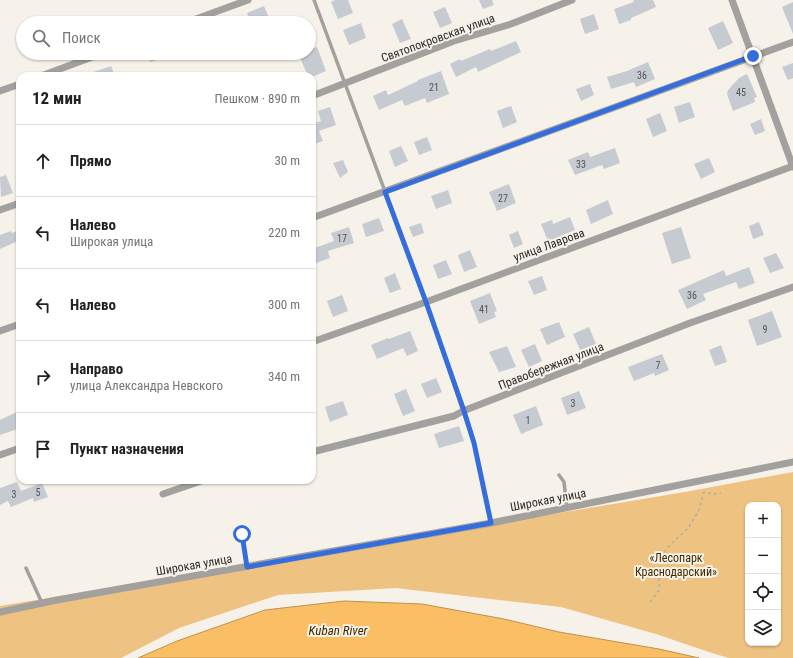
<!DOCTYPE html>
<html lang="ru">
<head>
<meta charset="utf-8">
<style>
  body { margin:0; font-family:"Roboto Condensed",sans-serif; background:#f2f2f2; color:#222 }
  .controls { position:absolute; right:12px; bottom:12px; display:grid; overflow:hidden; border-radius:8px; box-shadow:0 1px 3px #0004 }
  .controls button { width:36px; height:36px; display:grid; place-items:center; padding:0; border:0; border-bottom:1px solid #e0e0e0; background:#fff; color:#222; font:20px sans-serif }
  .stop { position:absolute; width:12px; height:12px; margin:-9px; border:3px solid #366ddc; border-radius:50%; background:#fff }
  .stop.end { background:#366ddc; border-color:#fff; box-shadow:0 1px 4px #0008 }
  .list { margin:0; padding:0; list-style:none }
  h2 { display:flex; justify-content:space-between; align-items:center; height:52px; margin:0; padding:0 16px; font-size:17px }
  h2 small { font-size:13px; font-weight:400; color:#767676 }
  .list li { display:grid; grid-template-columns:26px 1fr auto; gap:12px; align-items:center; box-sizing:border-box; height:72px; padding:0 16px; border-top:1px solid #e0e0e0 }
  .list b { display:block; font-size:15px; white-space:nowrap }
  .list p { margin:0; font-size:13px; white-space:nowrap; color:#767676 }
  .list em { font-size:13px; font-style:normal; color:#767676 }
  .icon { flex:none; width:22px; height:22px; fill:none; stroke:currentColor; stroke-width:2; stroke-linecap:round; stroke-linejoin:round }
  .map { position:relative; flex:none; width:793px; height:658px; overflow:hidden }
  .search { position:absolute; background:#fff; box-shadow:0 1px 3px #0004; left:16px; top:16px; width:300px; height:44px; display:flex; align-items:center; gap:10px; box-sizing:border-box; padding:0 14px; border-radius:22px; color:#767676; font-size:15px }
  .panel { position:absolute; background:#fff; box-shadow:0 1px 3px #0004; left:16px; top:72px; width:300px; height:412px; border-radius:12px }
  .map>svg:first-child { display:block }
</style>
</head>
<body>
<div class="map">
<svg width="793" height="658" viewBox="0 0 793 658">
  <rect width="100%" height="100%" fill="#f6f1e9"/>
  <path fill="#eec281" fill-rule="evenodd" d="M793,472V658H729L712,653L656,634L561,607L396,588L278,595L179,628L121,658H0V606L685,492ZM748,505H778V643H748Z"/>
  <path fill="#fabf64" stroke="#bc9252" d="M344,601L422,604L504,619L559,632L659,649L699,658H138L177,641L265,610Z"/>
  <path fill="#c6cbd2" d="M335,0H348L353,13L338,19L331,2Z
    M479,0H492L494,5L483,9Z
    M633,0H653L656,7L631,18V20L619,24L614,9L634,2Z
    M793,2V34L782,7Z
    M264,6L271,23H251L247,13Z
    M445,7L452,23L440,28L433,12Z
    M594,14L599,29L585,34L580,19Z
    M402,19L411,39L400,43L392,24Z
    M723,21L733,43L718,50L708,28Z
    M361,23L366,38L349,45L343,30Z
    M516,41L521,52L478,72L476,67L456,77L450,64L460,59L461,61L490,49L491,51Z
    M317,47L326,71L314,76H308L298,53H309V50Z
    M147,53H175V54L150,62Z
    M648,62L655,79L636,87L634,82L611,89L607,77L627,71Z
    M793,63V78L788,80L782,67Z
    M111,66L115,76H86L85,75Z
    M441,71L449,94L427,103L425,98L405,106L402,100L379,110L373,96L386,90L388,95L418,81V80Z
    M747,74L757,97L754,98L755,102L733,111L727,94L728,90L739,78Z
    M590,84L594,95L581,101L576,89Z
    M690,102L695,117L679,123L674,107Z
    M511,106L517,122L503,128L497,111Z
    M330,107L336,125L319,131L323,141L312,145V124L321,121L318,111Z
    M660,113L667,131L653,137L646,119Z
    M761,119L765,131L755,135L750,124Z
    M427,137L432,150L419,155L414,142Z
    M401,146L408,161L395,167L389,151Z
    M615,148L620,163L604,169L602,165L575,175L568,160L588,152L590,157Z
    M709,158L715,172L701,179L694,164Z
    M343,160L348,172L340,178L333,163Z
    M6,175L13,193L1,197L0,177Z
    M509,184L516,203L497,211L489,192Z
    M448,190L452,203L436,209L431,196Z
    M608,200L613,214L591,224L586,210Z
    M570,217L575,230L548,241L541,224L552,220L553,224Z
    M379,218L384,231L366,237L362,224Z
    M759,222L764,235L753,239L749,226Z
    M421,223L424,233L413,237L409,227Z
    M349,227L354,243L328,251L330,258L316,263L312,249L334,241L331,233Z
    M681,227L691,258L672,264L662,233Z
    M20,230V240L0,249V235L11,231L12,233Z
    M518,231L523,244L514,248L509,235Z
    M470,250L477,267L464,272L458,255Z
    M776,253L784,268L770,273L763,258Z
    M446,260L452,274L438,279L433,265Z
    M749,267L755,283L739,289L736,282L703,294L706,300L687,309L678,290L724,270L726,276Z
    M395,273L401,289L390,293L384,278Z
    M542,276L547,290L534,295L528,281Z
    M490,293L497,311L494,312L496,317L479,324L470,301Z
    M342,295L348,311L333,317L327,301Z
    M772,311L782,337L757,346L748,320Z
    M559,322L565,337L547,345L540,329Z
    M589,327L596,344L580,350L573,334Z
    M410,331L418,351L407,356L403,348L377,359L371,345L388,338L389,339Z
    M535,344L542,361L529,367L521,350Z
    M721,345L727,362L715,366L709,350Z
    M507,346L516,367L499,372L489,352Z
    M662,354L669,370L655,376L654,373L634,381L628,367Z
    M436,378L442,392L427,398L421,384Z
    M406,389L415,411L403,416L394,394Z
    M579,391L586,408L567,415L561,398Z
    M343,401L348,415L330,422L325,407Z
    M536,406L543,425L521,434L513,415Z
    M17,412L20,419V428L0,435V420Z
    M459,426L464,441L439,448L434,434Z
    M17,482L21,491L42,483L48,497L34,502L33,498L11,507L8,501L0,505V488Z"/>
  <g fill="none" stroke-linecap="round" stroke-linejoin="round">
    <path stroke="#b1ada7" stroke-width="1.5" stroke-dasharray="3 3" stroke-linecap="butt" d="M650,602L659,590L660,558L668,547L689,527L699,510L704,492L713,494L721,493"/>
    <path stroke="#a3a19e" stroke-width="3.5" d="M314,0L426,302L463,411L474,443L491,523
      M559,475L564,482L567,508
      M242,534L247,567
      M26,568L42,603"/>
    <path stroke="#a3a19e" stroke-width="7" d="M732,0L793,167
      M185,23L248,0
      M41,76L103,53
      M0,91L20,84
      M312,96L454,41L511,24L572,0
      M0,210L20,203
      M312,218L793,42
      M0,331L20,324
      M312,342L426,302L793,166
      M312,452L454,416L463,411L690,323L793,287
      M0,455L20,448
      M163,494L204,480
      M0,612L57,600L491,523L793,462"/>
  </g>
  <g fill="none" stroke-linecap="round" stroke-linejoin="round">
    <path stroke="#366ddc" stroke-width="5" d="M242,534L247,567L491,523L474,443L464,411L426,302L385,192L753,56"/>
  </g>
  <g text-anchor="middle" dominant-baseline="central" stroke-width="4" stroke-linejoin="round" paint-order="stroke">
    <g font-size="10" fill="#525252">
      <text x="642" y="75">36</text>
      <text x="434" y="87">21</text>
      <text x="741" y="92">45</text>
      <text x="581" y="164">33</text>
      <text x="503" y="198">27</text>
      <text x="342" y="238">17</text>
      <text x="692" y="295">36</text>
      <text x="484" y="309">41</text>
      <text x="765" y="329">9</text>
      <text x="658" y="365">7</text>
      <text x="573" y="403">3</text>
      <text x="528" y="420">1</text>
      <text x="38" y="492">5</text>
      <text x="14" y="494">3</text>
    </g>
    <g font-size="12" fill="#2c2a27" stroke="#f6f1e9">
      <text transform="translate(438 38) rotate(-20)">Святопокровская улица</text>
      <text transform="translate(549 245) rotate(-20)">улица Лаврова</text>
      <text transform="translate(551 366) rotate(-21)">Правобережная улица</text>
      <text transform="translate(548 500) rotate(-11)">Широкая улица</text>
      <text transform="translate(194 565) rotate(-10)">Широкая улица</text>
    </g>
    <g font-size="12" fill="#422b02" stroke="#f6f1e9">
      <text x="676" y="558">«Лесопарк<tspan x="676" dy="14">Краснодарский»</tspan></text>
    </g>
    <g font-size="13" font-style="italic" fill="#422b02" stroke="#f6f1e9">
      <text x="338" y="630">Kuban River</text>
    </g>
  </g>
</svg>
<div class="controls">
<button>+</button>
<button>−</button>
<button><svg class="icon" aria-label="locate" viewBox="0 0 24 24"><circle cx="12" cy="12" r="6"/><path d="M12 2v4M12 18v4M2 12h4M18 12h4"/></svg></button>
<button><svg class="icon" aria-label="layers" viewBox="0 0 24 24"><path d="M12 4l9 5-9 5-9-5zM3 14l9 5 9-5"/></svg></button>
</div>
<div class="stop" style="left:242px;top:534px"></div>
<div class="stop end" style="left:753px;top:56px"></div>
<div class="search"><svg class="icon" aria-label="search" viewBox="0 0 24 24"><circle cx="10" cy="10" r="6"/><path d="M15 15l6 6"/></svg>Поиск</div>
<section class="panel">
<h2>12 мин<small>Пешком · 890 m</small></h2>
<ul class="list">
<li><svg class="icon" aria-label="ahead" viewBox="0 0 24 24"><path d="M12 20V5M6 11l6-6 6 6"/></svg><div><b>Прямо</b></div><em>30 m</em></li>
<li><svg class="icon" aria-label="left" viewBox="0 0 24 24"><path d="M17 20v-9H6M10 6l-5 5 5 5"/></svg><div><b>Налево</b><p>Широкая улица</p></div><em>220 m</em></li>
<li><svg class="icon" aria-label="left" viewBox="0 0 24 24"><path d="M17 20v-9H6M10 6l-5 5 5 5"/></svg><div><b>Налево</b></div><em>300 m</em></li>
<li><svg class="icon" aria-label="right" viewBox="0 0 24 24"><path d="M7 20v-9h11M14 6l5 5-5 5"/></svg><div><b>Направо</b><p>улица Александра Невского</p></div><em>340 m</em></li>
<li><svg class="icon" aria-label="arrive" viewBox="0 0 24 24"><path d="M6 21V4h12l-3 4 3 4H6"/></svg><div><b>Пункт назначения</b></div></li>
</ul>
</section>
</div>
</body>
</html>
